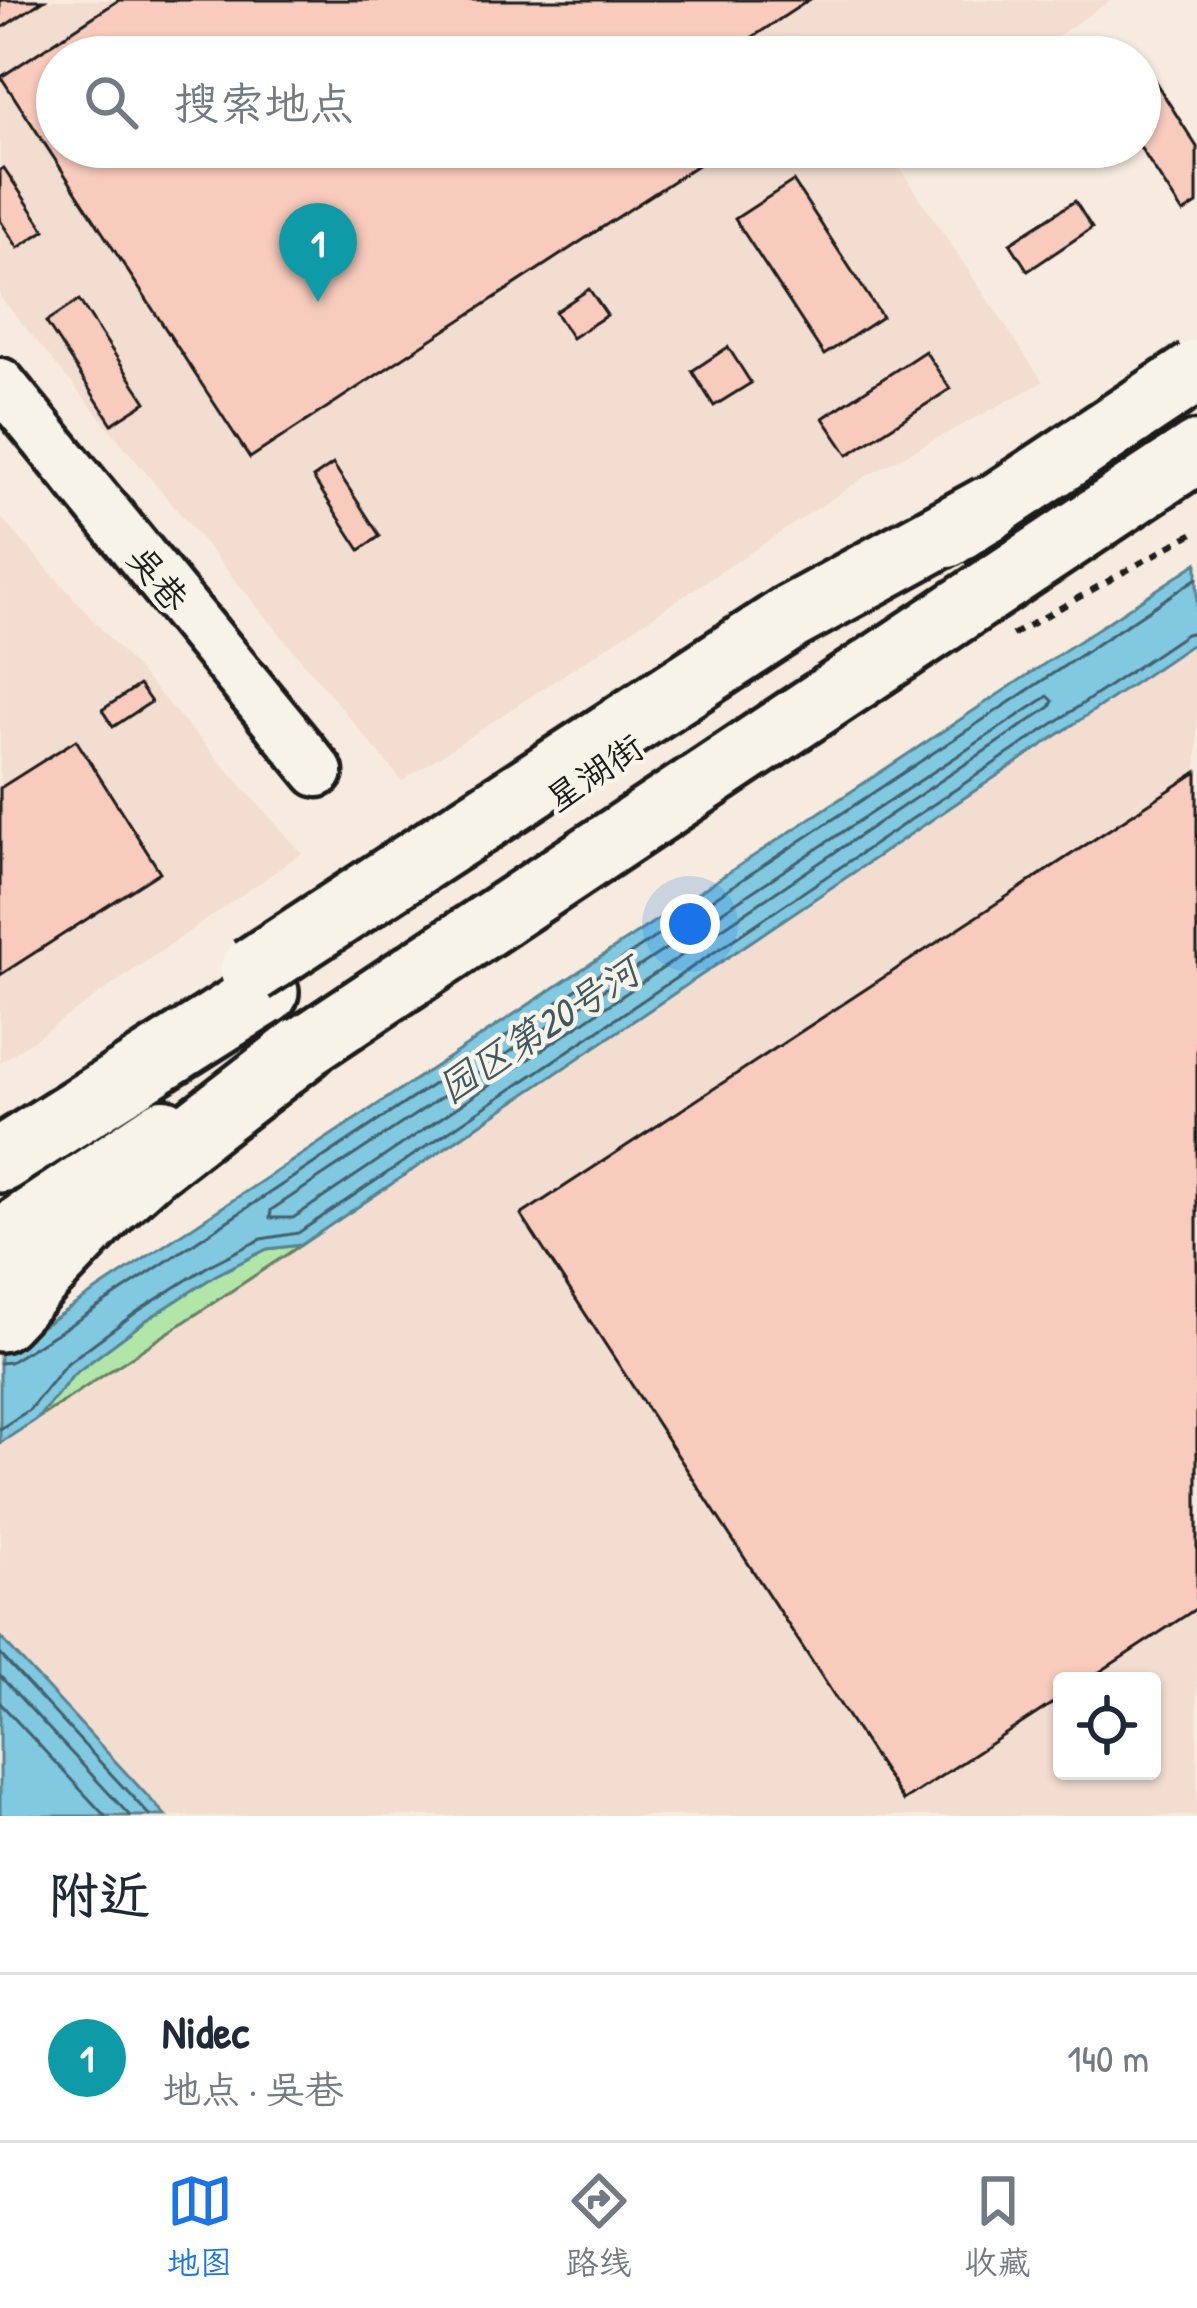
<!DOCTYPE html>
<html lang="zh">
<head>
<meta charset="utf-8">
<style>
  body { margin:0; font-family:"Patrick Hand","LXGW WenKai TC",sans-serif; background:#f2f2f3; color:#1f2937 }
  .controls { position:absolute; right:36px; bottom:36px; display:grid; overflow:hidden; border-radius:12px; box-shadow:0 3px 9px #0004 }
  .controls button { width:108px; height:108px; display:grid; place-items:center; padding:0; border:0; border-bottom:3px solid #e0e1e3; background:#fff; color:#1f2937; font:60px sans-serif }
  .you { position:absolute; left:690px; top:924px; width:42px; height:42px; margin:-30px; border:9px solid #fff; border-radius:50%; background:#1a73e8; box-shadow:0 0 0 18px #1a73e833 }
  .badge { display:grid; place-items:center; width:78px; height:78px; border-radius:50%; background:#1a73e8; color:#fff; font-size:39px; font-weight:700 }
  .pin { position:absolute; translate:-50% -99px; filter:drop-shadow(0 3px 6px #0008) }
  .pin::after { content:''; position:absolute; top:63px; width:42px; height:36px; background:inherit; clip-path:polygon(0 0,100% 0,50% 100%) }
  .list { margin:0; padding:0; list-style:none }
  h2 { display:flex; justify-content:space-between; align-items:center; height:156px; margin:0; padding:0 48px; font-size:51px }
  h2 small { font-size:39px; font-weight:400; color:#747a83 }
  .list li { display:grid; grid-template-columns:78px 1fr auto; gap:36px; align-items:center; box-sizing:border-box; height:168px; padding:0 48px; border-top:3px solid #e0e1e3 }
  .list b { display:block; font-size:45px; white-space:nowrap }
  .list p { margin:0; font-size:39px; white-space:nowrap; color:#747a83 }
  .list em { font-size:39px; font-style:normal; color:#747a83 }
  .icon { flex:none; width:66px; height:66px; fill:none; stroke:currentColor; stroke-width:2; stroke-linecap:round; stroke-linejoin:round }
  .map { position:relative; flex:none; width:1197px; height:1816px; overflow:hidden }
  .search { position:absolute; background:#fff; box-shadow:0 3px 9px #0004; left:36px; right:36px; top:36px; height:132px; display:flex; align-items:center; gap:30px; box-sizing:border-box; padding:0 42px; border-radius:66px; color:#747a83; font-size:45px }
  .sheet { height:324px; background:#fff }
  nav { display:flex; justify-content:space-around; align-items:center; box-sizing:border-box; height:168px; border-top:3px solid #e0e1e3; background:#fff; font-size:33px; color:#747a83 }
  nav a { display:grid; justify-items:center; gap:6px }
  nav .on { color:#1a73e8 }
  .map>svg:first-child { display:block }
</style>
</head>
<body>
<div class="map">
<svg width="1197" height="1816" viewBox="0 0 1197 1816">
  <rect width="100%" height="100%" fill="#f7ebdf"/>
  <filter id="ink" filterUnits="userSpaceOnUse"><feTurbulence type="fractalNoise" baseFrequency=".00833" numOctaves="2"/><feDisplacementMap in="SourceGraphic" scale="24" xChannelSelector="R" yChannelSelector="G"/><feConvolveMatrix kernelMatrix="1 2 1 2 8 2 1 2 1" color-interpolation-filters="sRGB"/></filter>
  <g filter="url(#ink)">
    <path fill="#f3ddd0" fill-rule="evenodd" d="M0,0H1111L1026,57H57V147H892L888,151L1043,382L868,475L402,781L0,297Z
      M0,516L302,853L0,1063Z
      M1197,641V1816H166L0,1637V1443L301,1245ZM1062,1681H1152V1771H1062Z"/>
    <path fill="#b2e6a8" stroke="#678162" stroke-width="3" d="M301,1245L37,1419L74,1374L145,1321L216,1275L267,1249Z"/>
    <path fill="#80c9e1" stroke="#588492" stroke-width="3" d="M1197,563V641L301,1245L267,1249L216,1275L145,1321L74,1374L37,1419L0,1443V1354Z
      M0,1637L166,1816H0Z"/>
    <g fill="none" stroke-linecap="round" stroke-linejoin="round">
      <path stroke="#44616b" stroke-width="3" d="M1048,696L1053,701L1050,707L293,1218H270L271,1210Z
        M0,1363L10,1362L81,1318L1197,578
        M0,1429L29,1410L66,1364L138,1311L210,1265L261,1239L298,1233L1186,634L1197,632
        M0,1654L150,1816
        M0,1676L130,1816
        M0,1703L105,1816"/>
    </g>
    <path fill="#f8cbbc" stroke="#1c1c1c" stroke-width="3" d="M0,0H44L0,29Z
      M119,0H809L727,54L729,57H57V147H725L250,458L1,77Z
      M1149,72L1197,147V204L1183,213L1140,147V78Z
      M4,168L45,230L18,248L0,220V170Z
      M793,181L882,317L824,355L735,219Z
      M1075,201L1092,228L1028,271L1010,243Z
      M589,289L607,315L572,338L555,312Z
      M79,300L146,402L112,424L46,322Z
      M728,347L751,383L714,406L692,371Z
      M925,351L950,389L848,455L823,418Z
      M333,464L380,536L360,550L313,478Z
      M139,685L151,702L113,727L102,710Z
      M76,740L160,872L0,975V788Z
      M1197,772V1608L1086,1681H1062V1697L903,1801L521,1215Z"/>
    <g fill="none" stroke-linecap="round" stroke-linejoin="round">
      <g stroke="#1c1c1c" stroke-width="57">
        <path id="tertiary" d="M0,383L318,772"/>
      </g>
      <g stroke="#1c1c1c" stroke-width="69">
        <path id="primary" d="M1135,493L1197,452
          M0,1240L164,1130"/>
      </g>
      <g stroke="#1c1c1c" stroke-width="72">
        <path id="trunk" d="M0,1160L266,992
          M0,1319L111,1202L150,1167L306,1046"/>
      </g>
      <path stroke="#1c1c1c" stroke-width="6" stroke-dasharray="9 9" stroke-linecap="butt" d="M1012,635L1197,531"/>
      <use href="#tertiary" stroke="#f7f3e8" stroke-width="48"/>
      <use href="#primary" stroke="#f7f3e8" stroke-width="60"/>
      <use href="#trunk" stroke="#f7f3e8" stroke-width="63"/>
      <g stroke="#1c1c1c" stroke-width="69" stroke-linecap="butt">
        <path id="primary-bridge" d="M947,537L1197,371
          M306,1046L1135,493"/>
      </g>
      <g stroke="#1c1c1c" stroke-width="72" stroke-linecap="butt">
        <path id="trunk-bridge" d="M252,970L791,617L990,508"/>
      </g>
      <use href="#primary-bridge" stroke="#f7f3e8" stroke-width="60"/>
      <use href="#trunk-bridge" stroke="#f7f3e8" stroke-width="63"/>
    </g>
  </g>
  <g text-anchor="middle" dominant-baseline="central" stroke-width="9" stroke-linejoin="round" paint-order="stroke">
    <g font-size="36" fill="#1c1c1c" stroke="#f7f3e8">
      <text transform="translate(159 578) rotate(51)">吴巷</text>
      <text transform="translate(594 772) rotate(-34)">星湖街</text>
    </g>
    <g font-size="39" font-style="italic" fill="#3f5961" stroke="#f7f3e8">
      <text transform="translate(538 1029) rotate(-33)">园区第20号河</text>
    </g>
  </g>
</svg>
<div class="controls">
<button><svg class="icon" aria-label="locate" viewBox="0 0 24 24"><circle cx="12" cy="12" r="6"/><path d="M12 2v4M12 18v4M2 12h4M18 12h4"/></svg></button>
</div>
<div class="you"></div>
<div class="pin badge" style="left:318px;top:302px;background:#0f9aa8">1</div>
<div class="search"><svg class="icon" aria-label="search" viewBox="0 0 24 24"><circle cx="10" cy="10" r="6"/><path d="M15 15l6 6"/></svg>搜索地点</div>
</div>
<section class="sheet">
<h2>附近<small></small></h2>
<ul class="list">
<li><span class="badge" style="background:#0f9aa8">1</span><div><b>Nidec</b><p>地点 · 吴巷</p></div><em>140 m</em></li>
</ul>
</section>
<nav>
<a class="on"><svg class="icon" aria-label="map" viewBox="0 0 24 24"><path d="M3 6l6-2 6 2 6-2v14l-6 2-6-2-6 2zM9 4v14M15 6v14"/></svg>地图</a>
<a><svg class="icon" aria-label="directions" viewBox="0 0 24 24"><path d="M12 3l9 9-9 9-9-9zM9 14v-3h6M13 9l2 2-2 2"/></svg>路线</a>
<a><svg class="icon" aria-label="saved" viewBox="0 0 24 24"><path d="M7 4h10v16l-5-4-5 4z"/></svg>收藏</a>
</nav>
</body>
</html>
